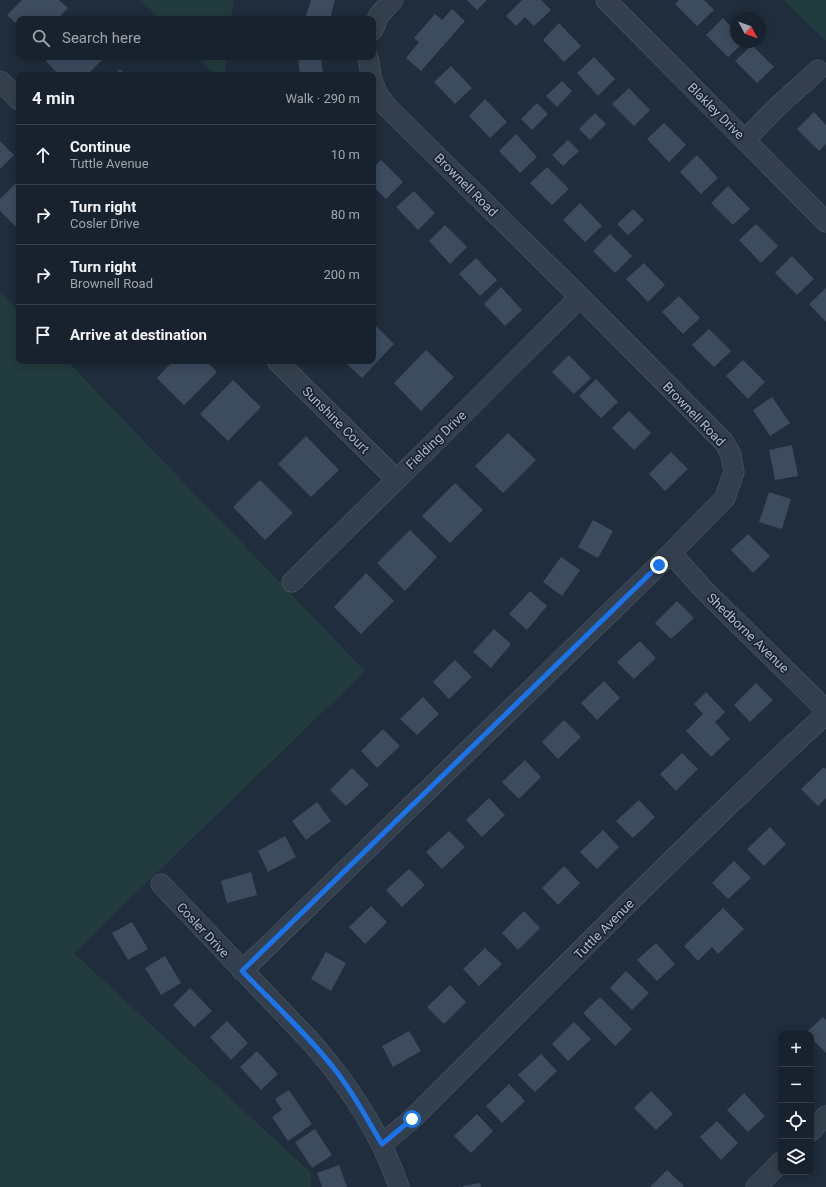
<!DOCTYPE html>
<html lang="en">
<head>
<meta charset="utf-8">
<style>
  body { margin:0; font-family:Roboto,sans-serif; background:#212a36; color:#f1f3f6 }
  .controls { position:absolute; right:12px; bottom:12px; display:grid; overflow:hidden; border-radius:8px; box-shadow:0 2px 10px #0003 }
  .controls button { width:36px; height:36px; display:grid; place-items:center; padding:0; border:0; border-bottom:1px solid #363f4a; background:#18222e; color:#f1f3f6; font:20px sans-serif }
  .compass { position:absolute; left:730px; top:12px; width:36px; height:36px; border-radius:50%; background:#18222e; box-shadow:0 2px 10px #0003; rotate:131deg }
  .stop { position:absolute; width:12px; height:12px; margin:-9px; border:3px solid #1a73e8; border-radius:50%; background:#fff }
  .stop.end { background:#1a73e8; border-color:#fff; box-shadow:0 1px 4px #0008 }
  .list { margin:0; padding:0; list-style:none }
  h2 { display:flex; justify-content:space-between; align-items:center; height:52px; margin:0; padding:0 16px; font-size:17px }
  h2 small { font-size:13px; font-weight:400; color:#9fa4aa }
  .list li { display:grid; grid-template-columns:26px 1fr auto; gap:12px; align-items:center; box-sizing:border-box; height:60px; padding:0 16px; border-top:1px solid #363f4a }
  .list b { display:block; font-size:15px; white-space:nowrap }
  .list p { margin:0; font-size:13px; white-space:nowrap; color:#9fa4aa }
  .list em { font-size:13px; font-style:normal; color:#9fa4aa }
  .icon { flex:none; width:22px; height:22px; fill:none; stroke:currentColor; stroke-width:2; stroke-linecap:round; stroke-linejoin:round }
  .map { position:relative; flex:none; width:826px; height:1187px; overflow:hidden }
  .search { position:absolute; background:#18222e; box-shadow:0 2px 10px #0003; left:16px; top:16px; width:360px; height:44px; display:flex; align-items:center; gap:10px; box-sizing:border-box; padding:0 14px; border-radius:8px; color:#9fa4aa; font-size:15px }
  .panel { position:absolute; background:#18222e; box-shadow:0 2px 10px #0003; left:16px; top:72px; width:360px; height:292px; border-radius:8px }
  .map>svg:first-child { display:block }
</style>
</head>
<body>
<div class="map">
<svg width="826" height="1187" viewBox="0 0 826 1187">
  <rect width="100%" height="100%" fill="#202d3d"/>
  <path fill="#223b3e" d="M141,0H234L231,19H160Z
    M783,0H826V41Z
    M198,57H227L225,75H216Z
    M0,291L19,311V361H67L365,671L74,953L311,1173V1187H0Z"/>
  <path fill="#3c4b5d" d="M22,0H59L68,8L57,19H19V26L7,15Z
    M311,0H335L330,19H305Z
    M467,0H487L477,10Z
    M522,0H541L551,10L534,26L525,17L516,26L506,16Z
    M679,0H704L714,10L697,26L675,4Z
    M452,9L465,21L421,71L406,58L419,42L414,38L435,14L442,20Z
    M723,18L736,32V42H744L728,57L706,35Z
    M559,23L581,46L564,62L543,40Z
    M752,45L774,67L757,83L735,61Z
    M50,57H105L87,75H59L46,61Z
    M298,57H321L323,74L300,75Z
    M594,57L615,79L598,96L577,73Z
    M451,66L472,88L455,104L434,82Z
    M120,69L127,75H114Z
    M562,81L572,91L557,107L546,96Z
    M629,88L650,110L634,126L612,104Z
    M485,99L507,122L490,138L469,116Z
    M537,103L548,114L532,130L521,119Z
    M814,112L826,125V144L819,151L797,129Z
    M595,113L606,124L590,140L579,129Z
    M664,123L686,145L669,162L647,139Z
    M516,134L537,157L520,173L499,151Z
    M568,140L579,151L563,166L552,155Z
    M0,141L14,155L0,169Z
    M697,155L718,178L701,194L680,172Z
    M381,160L403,182L386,199L373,186V168Z
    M547,167L569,189L552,205L530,183Z
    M19,180V230L0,211V199Z
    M728,186L750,209L733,225L711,203Z
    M414,191L435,213L418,230L396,207Z
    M580,203L602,226L585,242L563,220Z
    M633,209L644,220L628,235L617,224Z
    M756,224L778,246L761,263L739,240Z
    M445,225L467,247L450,264L429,241Z
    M610,234L632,256L615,273L593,251Z
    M792,256L814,279L797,295L775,273Z
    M476,258L497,280L480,296L459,274Z
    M644,263L665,285L648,302L626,279Z
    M501,287L522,310L505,326L484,304Z
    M826,288V322L809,304Z
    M679,296L700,318L683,334L662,312Z
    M373,323L394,344L362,378L344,361H373Z
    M709,329L731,351L714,367L692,345Z
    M426,350L454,377L421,411L394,383Z
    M569,355L591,378L574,394L552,372Z
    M743,360L765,382L748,399L726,376Z
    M173,361H206L217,372L184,405L157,378Z
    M596,379L618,402L601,418L579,396Z
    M233,380L261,407L228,441L200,414Z
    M772,397L790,423L770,436L753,410Z
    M629,411L651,433L634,450L612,428Z
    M508,433L536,460L503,493L475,466Z
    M306,436L339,470L311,497L278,464Z
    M792,445L798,476L775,480L769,450Z
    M671,452L688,469L665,491L649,474Z
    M260,480L293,513L265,540L233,507Z
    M455,483L483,510L450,543L422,516Z
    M769,492L791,499L782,529L759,522Z
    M593,520L613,531L598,558L578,547Z
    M410,530L437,557L405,591L377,563Z
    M748,534L770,556L753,573L731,550Z
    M561,557L580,570L562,596L543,582Z
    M366,573L394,601L361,634L334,607Z
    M530,591L547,606L527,630L509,614Z
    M677,601L694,618L671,639L655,623Z
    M494,629L511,644L491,668L473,652Z
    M640,641L656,658L634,679L617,662Z
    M455,660L472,677L449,699L433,682Z
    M604,681L620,698L597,720L581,703Z
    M756,683L773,700L750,722L734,705Z
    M706,692L725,712L715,722L730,739L711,757L686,731L703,714L694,704Z
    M423,697L439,714L417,735L400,719Z
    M564,720L581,737L558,759L542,742Z
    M383,729L400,746L377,768L361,751Z
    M682,753L698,769L676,791L660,774Z
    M525,760L541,777L519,799L502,782Z
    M824,767L826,769V798L818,806L801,789Z
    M352,768L369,785L346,806L330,790Z
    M489,798L505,815L482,837L466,820Z
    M639,800L655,817L633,838L616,821Z
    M317,802L331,821L306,840L292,821Z
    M770,827L786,844L764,866L747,849Z
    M603,830L619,847L597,869L580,852Z
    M449,831L465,847L442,869L426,852Z
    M285,836L296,857L268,872L258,851Z
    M734,861L751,878L728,899L712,883Z
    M564,866L580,883L558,905L542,888Z
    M409,869L425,885L402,907L386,890Z
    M251,872L257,895L227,903L221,881Z
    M371,906L387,922L365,944L349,927Z
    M723,908L744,929L718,954L712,947L698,961L684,946Z
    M524,911L540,928L518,950L502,933Z
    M132,922L148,949L128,960L112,933Z
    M656,943L675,964L657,981L637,960Z
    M485,948L502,964L479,986L463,969Z
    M326,952L346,963L331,991L311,979Z
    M165,956L181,983L161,995L145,968Z
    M626,971L649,993L632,1010L610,988Z
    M450,985L466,1002L444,1024L427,1007Z
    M190,988L212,1011L194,1027L173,1005Z
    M600,997L632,1029L615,1046L583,1013Z
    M823,1017L826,1020V1053L811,1038V1034L806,1033Z
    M227,1021L248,1043L231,1060L210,1037Z
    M574,1022L591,1039L568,1061L552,1044Z
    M409,1031L421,1051L393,1067L382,1046Z
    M257,1051L278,1074L261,1090L240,1067Z
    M541,1054L557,1071L535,1092L518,1075Z
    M509,1084L525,1101L502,1123L486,1106Z
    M289,1090L312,1124L288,1141L272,1117L282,1110L275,1099Z
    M651,1091L673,1114L656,1130L634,1108Z
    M744,1093L765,1116L748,1132L727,1110Z
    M477,1114L493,1131L471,1153L454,1136Z
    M717,1121L738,1143L721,1160L700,1137Z
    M315,1129L332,1155L312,1168L295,1142Z
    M339,1165L347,1187H322L317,1173Z
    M667,1170L684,1186L683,1187H650Z
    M480,1183L481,1187H463V1186Z"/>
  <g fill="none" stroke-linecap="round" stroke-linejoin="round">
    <g stroke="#525c6b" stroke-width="21">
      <path id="minor" d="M606,0L826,222
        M373,30L379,15L393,0
        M368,57L371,75
        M0,81L19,100
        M745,140L777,107L818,70
        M277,361L396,479
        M671,553L705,591L826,710
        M292,582L440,437L580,297
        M161,884L313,1044C350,1087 381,1133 399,1187
        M242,971L671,553L725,498L734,472L731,455L724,442L580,297L387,107L377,93L373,82
        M811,1131L826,1116
        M382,1144L412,1119C549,983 684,844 826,714
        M756,1187L781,1162"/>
    </g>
    <use href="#minor" stroke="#343f4d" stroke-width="20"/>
  </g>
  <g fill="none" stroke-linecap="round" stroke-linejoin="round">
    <path stroke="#1a73e8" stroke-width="5" d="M412,1119L382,1144C367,1119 354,1094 336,1071C309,1036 273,1003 242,971L659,565"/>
  </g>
  <g text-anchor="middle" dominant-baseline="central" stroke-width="3.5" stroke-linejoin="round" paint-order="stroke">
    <g font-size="13" fill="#afb9c9" stroke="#192432">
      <text transform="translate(716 111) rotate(45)">Blakley Drive</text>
      <text transform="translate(466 185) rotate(45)">Brownell Road</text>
      <text transform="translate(694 414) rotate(46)">Brownell Road</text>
      <text transform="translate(336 420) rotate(45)">Sunshine Court</text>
      <text transform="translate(436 440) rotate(-44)">Fielding Drive</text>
      <text transform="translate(748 633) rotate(44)">Shedborne Avenue</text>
      <text transform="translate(604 929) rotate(-45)">Tuttle Avenue</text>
      <text transform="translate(203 930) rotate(47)">Cosler Drive</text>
    </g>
  </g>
</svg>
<div class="controls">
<button>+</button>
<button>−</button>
<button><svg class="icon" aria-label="locate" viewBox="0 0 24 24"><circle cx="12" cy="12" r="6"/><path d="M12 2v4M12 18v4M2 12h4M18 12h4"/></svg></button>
<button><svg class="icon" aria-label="layers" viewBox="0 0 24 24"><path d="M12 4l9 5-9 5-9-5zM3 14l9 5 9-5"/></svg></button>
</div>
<svg class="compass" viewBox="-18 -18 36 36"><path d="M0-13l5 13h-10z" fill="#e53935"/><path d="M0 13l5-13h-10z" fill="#9fa4aa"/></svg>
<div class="stop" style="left:412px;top:1119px"></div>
<div class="stop end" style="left:659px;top:565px"></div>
<div class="search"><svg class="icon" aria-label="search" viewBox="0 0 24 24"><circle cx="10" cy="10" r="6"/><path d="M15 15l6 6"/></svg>Search here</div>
<section class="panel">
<h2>4 min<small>Walk · 290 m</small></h2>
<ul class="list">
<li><svg class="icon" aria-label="ahead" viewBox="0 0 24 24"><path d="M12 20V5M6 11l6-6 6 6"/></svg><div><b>Continue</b><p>Tuttle Avenue</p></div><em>10 m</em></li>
<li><svg class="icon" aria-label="right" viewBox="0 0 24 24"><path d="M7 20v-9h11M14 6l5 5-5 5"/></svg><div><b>Turn right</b><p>Cosler Drive</p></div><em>80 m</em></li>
<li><svg class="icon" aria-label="right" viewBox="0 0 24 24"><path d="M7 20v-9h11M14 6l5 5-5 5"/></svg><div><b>Turn right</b><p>Brownell Road</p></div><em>200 m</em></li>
<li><svg class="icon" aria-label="arrive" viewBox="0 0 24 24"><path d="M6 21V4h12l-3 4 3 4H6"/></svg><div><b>Arrive at destination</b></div></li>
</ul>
</section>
</div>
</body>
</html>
